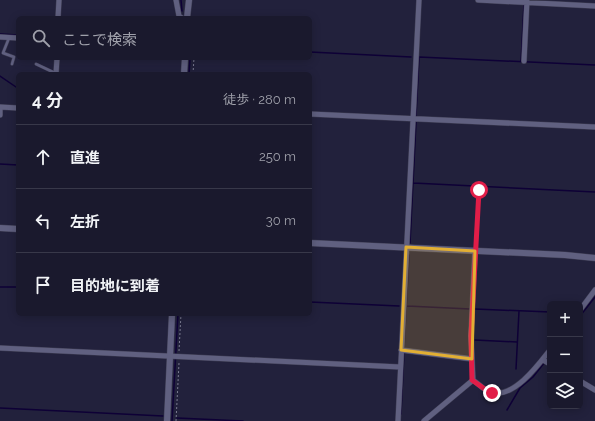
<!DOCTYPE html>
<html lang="ja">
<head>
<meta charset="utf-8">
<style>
  body { margin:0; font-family:Raleway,"Noto Sans JP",sans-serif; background:#272639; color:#f1f3f6 }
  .controls { position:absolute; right:12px; bottom:12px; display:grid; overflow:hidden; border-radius:6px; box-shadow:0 2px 10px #0003 }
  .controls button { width:36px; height:36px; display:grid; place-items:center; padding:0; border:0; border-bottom:1px solid #383849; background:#1a192d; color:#f1f3f6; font:20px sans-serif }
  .stop { position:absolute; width:12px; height:12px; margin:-9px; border:3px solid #e11d48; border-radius:50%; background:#fff }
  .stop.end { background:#e11d48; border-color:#fff; box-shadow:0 1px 4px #0008 }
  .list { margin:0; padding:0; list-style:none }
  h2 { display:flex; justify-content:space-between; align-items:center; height:52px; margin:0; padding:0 16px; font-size:17px }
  h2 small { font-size:13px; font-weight:400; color:#9fa0aa }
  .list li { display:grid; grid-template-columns:26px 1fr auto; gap:12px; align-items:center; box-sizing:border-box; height:64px; padding:0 16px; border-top:1px solid #383849 }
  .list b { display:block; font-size:15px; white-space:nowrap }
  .list em { font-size:13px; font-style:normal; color:#9fa0aa }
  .icon { flex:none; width:22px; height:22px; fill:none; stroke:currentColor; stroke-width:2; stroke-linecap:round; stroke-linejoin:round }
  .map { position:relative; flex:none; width:595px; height:421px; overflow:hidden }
  .search { position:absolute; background:#1a192d; box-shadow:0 2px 10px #0003; left:16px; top:16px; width:296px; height:44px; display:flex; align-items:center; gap:10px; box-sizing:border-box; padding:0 14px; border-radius:6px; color:#9fa0aa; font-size:15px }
  .panel { position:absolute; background:#1a192d; box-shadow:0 2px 10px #0003; left:16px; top:72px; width:296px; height:244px; border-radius:6px }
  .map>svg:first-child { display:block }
</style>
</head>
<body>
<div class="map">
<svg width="595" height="421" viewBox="0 0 595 421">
  <rect width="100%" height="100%" fill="#22213c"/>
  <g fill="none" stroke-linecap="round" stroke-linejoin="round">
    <path stroke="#0e0036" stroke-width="1.5" d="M181,0L182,11
      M0,34L18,35
      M310,52L411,57
      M419,57L595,65
      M521,62L524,4
      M189,74L190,58
      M0,76L16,87
      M416,116L419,58
      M0,164L18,165
      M413,183L595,192
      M410,243L416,122
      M0,287H18
      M310,302L399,306
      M407,306L470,309
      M475,309L550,312
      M580,316L595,297
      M475,340L517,342
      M404,348L409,255
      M547,359L550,355
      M516,369L519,311
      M0,408L163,416
      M507,410L520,388L533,377L544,363
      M401,414L404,352
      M177,418L243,421
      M172,421L178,314"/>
    <g stroke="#3e3d53" stroke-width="3.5">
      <path id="service" d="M9,38L3,53L14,57L12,64
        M36,64L55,73"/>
    </g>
    <g stroke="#3e3d53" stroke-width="6">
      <path id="minor" d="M176,0L179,16L182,18
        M478,0L595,6
        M58,18L59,0
        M0,37L18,38
        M524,61L527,0
        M56,74L57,58
        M0,107L18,108
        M310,114L595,127
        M0,115V107
        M580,310L595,290
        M0,348L400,367
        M401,350L472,359
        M543,360L550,364
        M473,380C479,384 485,392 493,393C515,397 539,364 550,350
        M580,381L595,390
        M398,421L419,0
        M424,421L473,380L471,336L475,251"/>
    </g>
    <g stroke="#3e3d53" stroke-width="7">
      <path id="tertiary" d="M187,18L189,0
        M184,74L185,58
        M0,228L18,229
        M310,243L565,255L595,258
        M167,421L172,314"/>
    </g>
    <path stroke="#7b7b91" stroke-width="1" stroke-dasharray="2 2" stroke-linecap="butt" d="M193,74L194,58
      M477,245L479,190
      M179,351L181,314
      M176,421L179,363"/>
    <use href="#service" stroke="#606080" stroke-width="2.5"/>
    <use href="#minor" stroke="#606080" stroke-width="5"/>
    <use href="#tertiary" stroke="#606080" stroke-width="6"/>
  </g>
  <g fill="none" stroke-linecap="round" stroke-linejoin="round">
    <path stroke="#e11d48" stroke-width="5" d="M479,190L471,336L472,380L486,390L492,393"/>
  </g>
  <path fill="#e2af34" fill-opacity="0.2" stroke="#e2af34" stroke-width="3" stroke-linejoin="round" d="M406,247L475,251L472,359L401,350Z"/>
</svg>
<div class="controls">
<button>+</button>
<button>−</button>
<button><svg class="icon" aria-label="layers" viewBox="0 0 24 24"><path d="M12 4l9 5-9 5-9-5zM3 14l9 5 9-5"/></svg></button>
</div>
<div class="stop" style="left:479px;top:190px"></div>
<div class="stop end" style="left:492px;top:393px"></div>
<div class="search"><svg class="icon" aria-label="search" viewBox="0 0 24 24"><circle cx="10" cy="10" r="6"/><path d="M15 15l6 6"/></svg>ここで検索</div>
<section class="panel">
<h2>4 分<small>徒歩 · 280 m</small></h2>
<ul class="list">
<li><svg class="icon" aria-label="ahead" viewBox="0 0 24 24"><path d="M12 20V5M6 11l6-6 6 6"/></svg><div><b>直進</b></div><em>250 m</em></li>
<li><svg class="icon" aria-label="left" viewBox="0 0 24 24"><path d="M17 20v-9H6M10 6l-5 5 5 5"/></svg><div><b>左折</b></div><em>30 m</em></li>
<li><svg class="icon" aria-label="arrive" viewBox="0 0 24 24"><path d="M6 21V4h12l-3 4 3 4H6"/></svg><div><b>目的地に到着</b></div></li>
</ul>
</section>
</div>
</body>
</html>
